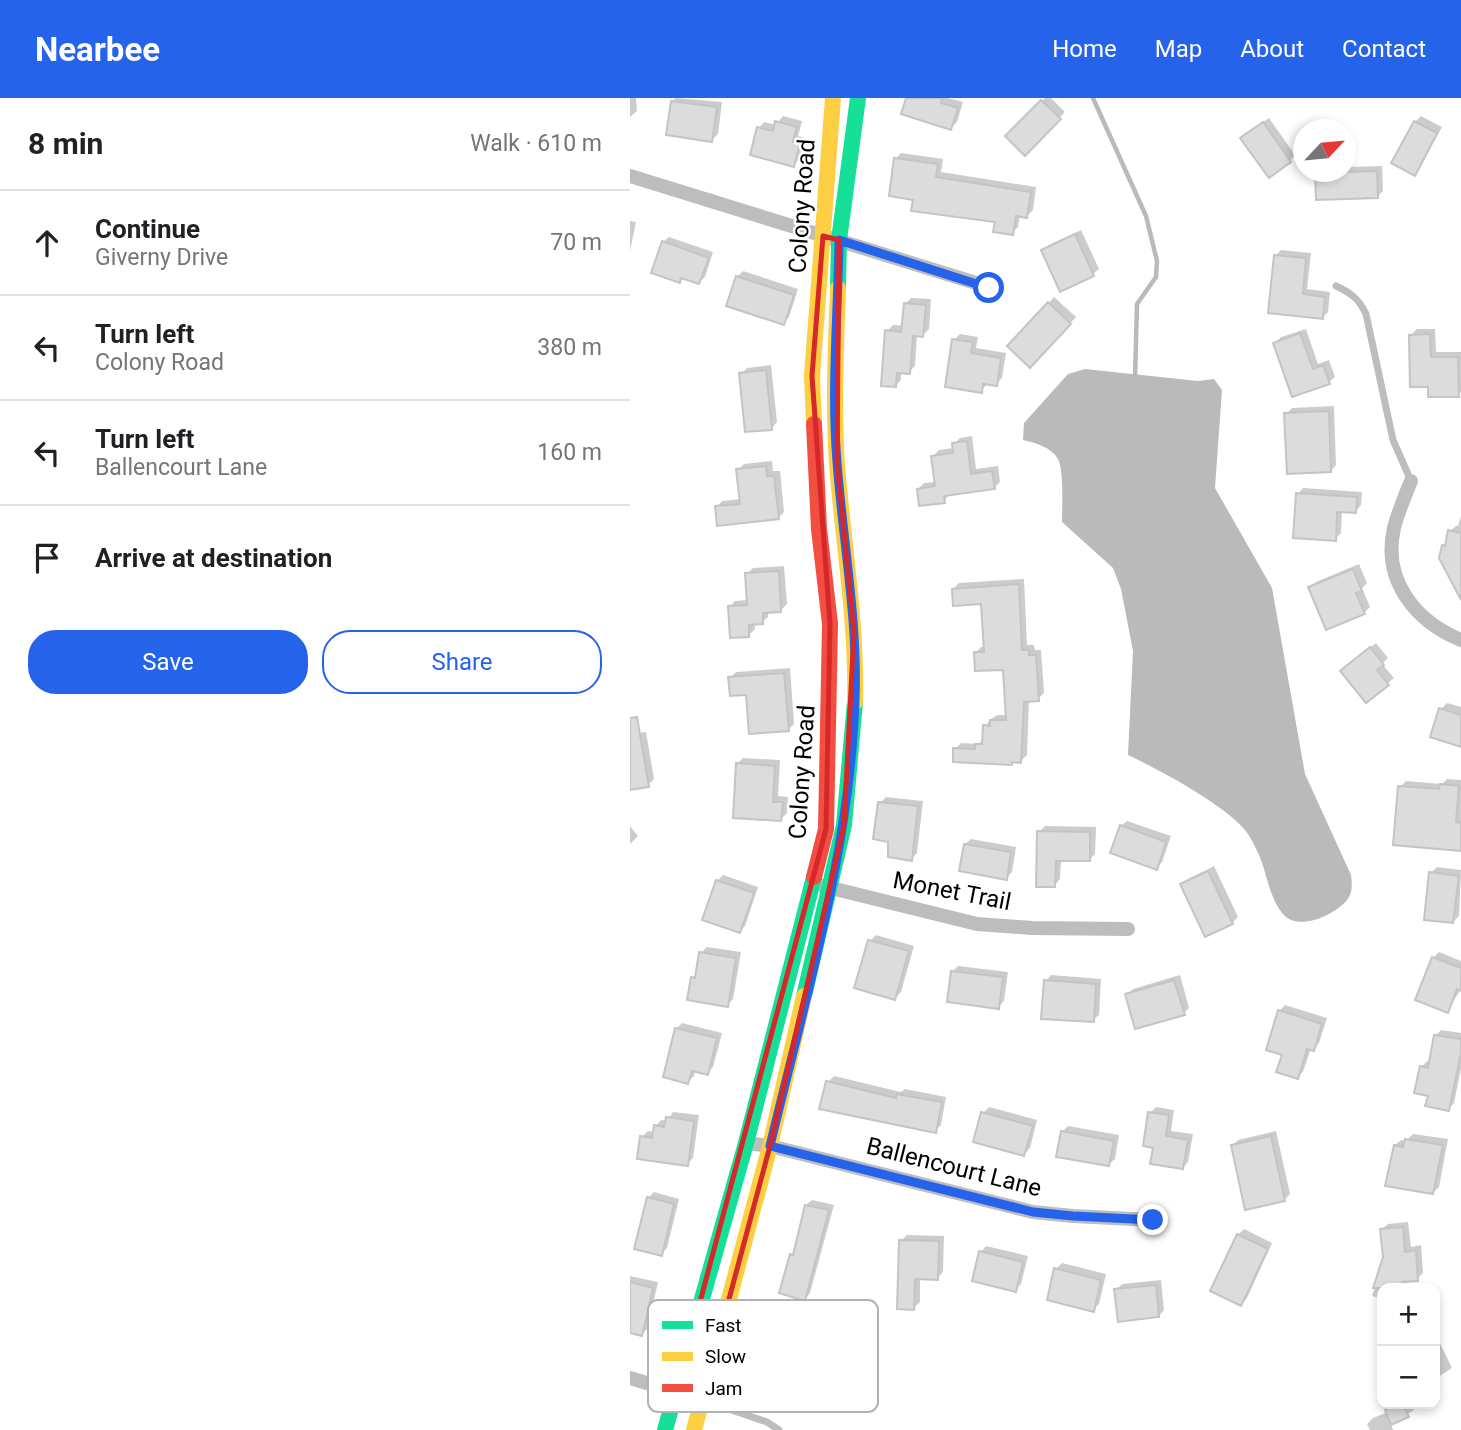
<!DOCTYPE html>
<html lang="en">
<head>
<meta charset="utf-8">
<style>
  body { margin:0; font-family:Roboto,sans-serif; background:#f6f6f6; color:#202124 }
  .controls { position:absolute; right:21px; bottom:21px; display:grid; overflow:hidden; border-radius:14px; box-shadow:0 4px 10px #0003 }
  .controls button { width:63px; height:63px; display:grid; place-items:center; padding:0; border:0; border-bottom:2px solid #e0e0e0; background:#fff; color:#202124; font:35px sans-serif }
  .compass { position:absolute; left:663px; top:21px; width:63px; height:63px; border-radius:50%; background:#fff; box-shadow:0 4px 10px #0003; rotate:64deg }
  .stop { position:absolute; width:21px; height:21px; margin:-16px; border:5px solid #2563eb; border-radius:50%; background:#fff }
  .stop.end { background:#2563eb; border-color:#fff; box-shadow:0 2px 7px #0008 }
  .list { margin:0; padding:0; list-style:none }
  h2 { display:flex; justify-content:space-between; align-items:center; height:91px; margin:0; padding:0 28px; font-size:30px }
  h2 small { font-size:23px; font-weight:400; color:#757577 }
  .list li { display:grid; grid-template-columns:46px 1fr auto; gap:21px; align-items:center; box-sizing:border-box; height:105px; padding:0 28px; border-top:2px solid #e0e0e0 }
  .list b { display:block; font-size:26px; white-space:nowrap }
  .list p { margin:0; font-size:23px; white-space:nowrap; color:#757577 }
  .list em { font-size:23px; font-style:normal; color:#757577 }
  .actions { display:flex; gap:14px; padding:21px 28px }
  .actions a { flex:1; padding:16px 0; border:2px solid #2563eb; border-radius:28px; text-align:center; font-size:24px; color:#2563eb }
  .actions .main { background:#2563eb; color:#fff }
  .icon { flex:none; width:38px; height:38px; fill:none; stroke:currentColor; stroke-width:2; stroke-linecap:round; stroke-linejoin:round }
  .map { position:relative; flex:none; width:831px; height:1332px; overflow:hidden }
  header { display:flex; align-items:center; gap:42px; box-sizing:border-box; height:98px; padding:0 35px; background:#2563eb; color:#fff }
  header strong { font-size:33px }
  nav { display:flex; gap:38px; margin-inline-start:auto; font-size:24px }
  main { display:flex }
  aside { flex:1; background:#fff }
  .map>svg:first-child { display:block }
</style>
</head>
<body>
<header>
<strong>Nearbee</strong>
<nav><a>Home</a><a>Map</a><a>About</a><a>Contact</a></nav>
</header>
<main>
<aside>
<h2>8 min<small>Walk · 610 m</small></h2>
<ul class="list">
<li><svg class="icon" aria-label="ahead" viewBox="0 0 24 24"><path d="M12 20V5M6 11l6-6 6 6"/></svg><div><b>Continue</b><p>Giverny Drive</p></div><em>70 m</em></li>
<li><svg class="icon" aria-label="left" viewBox="0 0 24 24"><path d="M17 20v-9H6M10 6l-5 5 5 5"/></svg><div><b>Turn left</b><p>Colony Road</p></div><em>380 m</em></li>
<li><svg class="icon" aria-label="left" viewBox="0 0 24 24"><path d="M17 20v-9H6M10 6l-5 5 5 5"/></svg><div><b>Turn left</b><p>Ballencourt Lane</p></div><em>160 m</em></li>
<li><svg class="icon" aria-label="arrive" viewBox="0 0 24 24"><path d="M6 21V4h12l-3 4 3 4H6"/></svg><div><b>Arrive at destination</b></div></li>
</ul>
<div class="actions"><a class="main">Save</a><a>Share</a></div>
</aside>
<div class="map">
<svg width="831" height="1332" viewBox="0 0 831 1332">
  <rect width="100%" height="100%" fill="#fff"/>
  <path fill="#bababa" d="M455,271L568,283L584,281L592,292L585,390L642,490L675,676L721,777C722,786 723,795 717,802C706,816 671,833 655,818C639,803 637,773 628,755C625,749 622,742 618,736C601,710 528,671 498,657L503,553L491,491L483,470L432,424C432,411 434,371 428,361C421,349 406,345 393,342L394,325L438,276Z"/>
  <path fill="#0003" d="M0,0H6L7,13L0,19Z
    M46,0L92,4L88,36L82,42L42,3Z
    M278,0H318L333,4L327,24L321,30Z
    M415,0H421L435,14L395,55L377,38Z
    M153,18L172,23L168,38L175,40L169,61L164,67L129,30L134,24L146,27Z
    M791,18L812,29L790,70L785,76V24Z
    M639,20L665,57L660,63L618,34Z
    M271,55L313,61L311,74L406,89L403,112L397,118L390,117L388,129L382,135L367,123L285,100L265,61Z
    M752,68L753,93L747,99L687,76L689,74H716V69Z
    M0,123L6,124L0,153Z
    M451,132L469,171L463,176L431,191L413,153L419,147Z
    M39,139L83,154L75,179L69,184L53,179L49,183L33,144Z
    M651,152L681,155L677,191L700,194L698,214L693,219L640,214L645,158Z
    M113,173L168,191L159,219L154,225L107,179Z
    M424,199L446,219L400,268L379,248Z
    M281,200L301,201L299,231L293,237H287L285,268L279,274H271V282L265,288L257,233L263,227L274,228L275,206Z
    M676,231L688,266L699,262L705,279L699,284L645,245L651,239Z
    M787,231H805L806,254H831V294L828,297L800,287L781,237Z
    M330,236L348,239L346,250L376,255L372,280L366,286L358,285L351,293L324,242Z
    M141,267L147,324L142,330L111,276L117,270Z
    M704,308L706,367L701,373L656,316L662,310Z
    M342,338L346,371L368,368L370,384L364,390L320,395L314,403L288,391L294,385L306,384L303,358L309,352L324,350V346L330,340Z
    M142,363L143,373H150L154,414L148,420L87,409L92,403L111,401L108,372L114,366Z
    M673,390L732,394L731,407L726,413L712,412L711,435L705,441L668,396Z
    M831,418V481L813,448L818,443L820,433L826,428H828Z
    M729,466L737,485L732,490L740,509L734,515L680,490L686,484Z
    M154,468L157,506L151,512L138,513V519L132,524L124,525L125,531L119,537L99,509L105,503L119,502L117,476L123,470Z
    M394,481L397,547H404L405,552H411L414,595L408,601L399,602L397,657L391,663L325,651L331,645L348,646L354,641L355,628L360,622L367,617H377L374,570L345,555L351,549H356L353,504L323,491L329,485Z
    M746,545L758,560L752,566L764,580L736,603L718,567Z
    M160,570L164,626L158,632L100,580L106,574Z
    M817,605L831,609V647L802,638L811,611Z
    M16,634L24,681L18,687L0,690V636Z
    M113,660L150,662L148,698L158,699L157,715L151,721L107,666Z
    M817,681L831,682V751L765,746L770,689L776,683L812,686Z
    M256,699L293,703L287,755L281,761L260,743L250,705Z
    M497,723L541,738L532,764L526,770L491,728Z
    M0,728L8,738L0,746Z
    M415,728L466,729L465,756L460,761H431L430,781L425,787L409,734Z
    M341,741L386,749L382,774L376,780L335,746Z
    M584,768L608,819L602,825L552,786L558,781Z
    M807,769L831,772L829,818L823,824L801,775Z
    M93,777L128,789L115,828L109,833L87,783Z
    M246,837L284,848L271,894L265,900L240,843Z
    M77,849L111,854L103,901L97,907L62,880L68,875L71,855Z
    M809,854L831,863V891L817,913L803,860Z
    M328,868L378,874L374,903L368,909L322,874Z
    M421,877L471,881L469,917L463,922L416,883Z
    M550,877L559,910L554,915L497,897L503,891Z
    M655,907L697,920L689,945L683,951L681,950L673,974L667,979L654,955L638,950L650,912Z
    M52,925L92,935L83,969L77,975L65,972L64,978L58,984L47,930Z
    M811,932L831,935V971L824,1005L818,1011L800,996L791,969L797,963L801,964L805,938Z
    M204,978L271,994L275,991L316,999L311,1027L305,1033L198,984Z
    M359,1009L407,1022L400,1050L394,1056L353,1015Z
    M526,1009L544,1012L541,1033L563,1036L558,1064L553,1069L525,1048L520,1015Z
    M43,1014L69,1017L63,1060L57,1066L12,1039L18,1033L25,1034L26,1028L31,1022L37,1023Z
    M438,1028L489,1037L485,1061L479,1066L432,1034Z
    M646,1033L660,1096L654,1102L602,1048L608,1042Z
    M783,1036L818,1041L809,1089L803,1095L765,1047L771,1042L776,1043Z
    M24,1094L49,1101L37,1150L31,1156L18,1100Z
    M182,1102L204,1107L180,1195L175,1201L162,1157L165,1153L176,1107Z
    M778,1124L781,1149L791,1147L793,1175L787,1181L776,1182L774,1190H752V1201L742,1198L755,1159L752,1131L758,1126Z
    M614,1131L642,1145L617,1200L611,1206L608,1137Z
    M277,1137L314,1138L313,1174L307,1180L290,1179V1204L284,1210L271,1143Z
    M356,1148L398,1158L391,1186L385,1192L351,1154Z
    M432,1165L476,1176L469,1206L463,1212L426,1171Z
    M0,1178L28,1184L18,1230L12,1236L0,1233Z
    M531,1182L534,1212L529,1218L486,1192L492,1186Z
    M805,1235L822,1270L805,1281Z
    M764,1306H781L784,1312L761,1326L763,1332H740L737,1326L743,1320L758,1314L757,1312Z"/>
  <g fill="none" stroke-linecap="round" stroke-linejoin="round">
    <path stroke="#bababa" stroke-width="4.5" d="M463,0L516,118L527,163L526,179L507,206L505,280"/>
  </g>
  <path fill="#dcdcdc" stroke="#c4c4c4" stroke-width="2" d="M276,0H312L311,5L328,10L321,32L271,16Z
    M411,2L431,21L395,58L375,38Z
    M41,3L87,9L82,44L36,37Z
    M145,23L167,29L163,44L170,45L164,69L120,57L127,29L143,33Z
    M784,23L807,35L785,78L761,65Z
    M633,24L661,64L639,80L610,40Z
    M264,60L308,66L306,79L401,94L397,120L386,118L383,137L363,134L365,124L281,113L283,102L259,98Z
    M747,73L748,100L686,102L685,75Z
    M445,136L464,178L430,194L411,152Z
    M32,143L79,160L69,186L51,180L50,185L21,175Z
    M644,157L676,160L673,196L695,199L693,221L638,215Z
    M106,178L164,197L154,227L96,208Z
    M418,204L441,226L400,270L377,248Z
    M274,205L296,207L293,239L283,238L280,276L267,275L266,289L251,288L255,232L271,234Z
    M670,235L683,271L693,267L700,286L662,299L643,245Z
    M800,236L801,259H828L829,299H798V289H780L779,237Z
    M322,241L343,244L341,255L371,260L367,288L353,286L352,295L315,289Z
    M136,272L142,332L115,334L109,275Z
    M699,313L701,374L657,376L654,315Z
    M337,343L341,376L362,373L365,391L314,398L315,405L289,408L287,391L305,388L301,358L323,355L322,345Z
    M136,368L137,378H144L149,421L87,428L85,408L110,406L106,371Z
    M666,395L727,399L726,415L707,414L706,443L663,440Z
    M818,432L831,435V502L809,460L812,447L815,448Z
    M723,471L732,493L726,495L735,516L696,532L678,489Z
    M149,473L151,514L133,515V526L119,527V539L100,540L98,508L117,507L115,475Z
    M389,486L392,552H399V557H406L409,603L394,604L391,665L382,664V667L323,664V650L345,651V646H352L353,627L360,628V622H376L373,572L345,573L344,554H354L351,506L323,508L322,491Z
    M740,549L754,567L747,572L759,587L736,605L710,573Z
    M154,575L159,633L119,636L116,597L100,598L98,579Z
    M809,610L831,617V649L800,639Z
    M7,619L19,689L0,692V620Z
    M106,665L145,668L143,704H153L151,723L103,720Z
    M810,686L829,688L826,724L831,725V753L763,747L768,688L809,691Z
    M248,704L288,708L282,763L258,759V744L243,741Z
    M490,727L536,744L527,772L480,755Z
    M407,733L460,734V763H426L425,789H406Z
    M334,746L381,754L377,782L329,773Z
    M578,773L603,826L575,839L550,786Z
    M799,774L829,778L823,825L794,822Z
    M86,782L124,795L110,835L72,822Z
    M238,842L279,853L265,902L224,890Z
    M69,854L106,860L98,909L57,902L61,879L65,880Z
    M802,859L831,870V893L827,891L818,915L785,902Z
    M321,873L373,879L369,911L317,904Z
    M414,882L466,886L464,924L411,921Z
    M544,882L555,917L505,931L495,896Z
    M648,912L692,926L684,953L677,951L668,981L646,974L652,957L636,952Z
    M45,930L87,940L78,977L62,973L58,986L33,979Z
    M804,937L831,941V955L819,1013L795,1008L798,998L784,995L790,968L798,970Z
    M196,983L266,1000L267,996L312,1004L306,1035L189,1011Z
    M351,1014L403,1028L394,1058L343,1044Z
    M518,1014L539,1017L536,1038L558,1042L553,1071L520,1066L523,1050L513,1048Z
    M36,1019L64,1023L58,1068L7,1061L10,1038L22,1040L24,1027L34,1029Z
    M431,1033L484,1043L479,1068L426,1059Z
    M641,1038L655,1103L615,1112L601,1047Z
    M775,1041L813,1047L803,1096L755,1088L764,1047L773,1049Z
    M17,1099L44,1106L32,1158L4,1151Z
    M175,1107L199,1112L175,1203L149,1195L160,1156L163,1157Z
    M773,1129L775,1154L786,1152L788,1183L772,1184L770,1190H743L753,1159L750,1131Z
    M607,1136L638,1151L611,1208L580,1193Z
    M269,1142L309,1143L308,1182L285,1181L284,1212L267,1211Z
    M349,1153L393,1164L386,1194L342,1183Z
    M424,1170L471,1182L464,1214L417,1202Z
    M0,1184L23,1190L12,1238L0,1235Z
    M526,1187L529,1219L488,1224L484,1191Z
    M768,1306H773L779,1319L761,1327L755,1312Z"/>
  <g fill="none" stroke-linecap="round" stroke-linejoin="round">
    <path stroke="#bdbdbd" stroke-width="7" d="M706,188C721,195 729,201 736,216L763,342L781,383
      M75,1303L137,1324L149,1332"/>
    <path stroke="#bdbdbd" stroke-width="14" d="M0,78L359,189
      M781,383C775,398 768,414 764,430C752,482 785,523 831,542
      M193,788L347,826L402,830L498,831
      M116,1045L140,1048L403,1114L443,1118L523,1122
      M0,1280L72,1302"/>
    <path stroke="#16e098" stroke-width="16" d="M208,190L209,142L228,0
      M174,898L214,727L225,604
      M35,1332L116,1045L184,779"/>
    <path stroke="#ffcf43" stroke-width="16" d="M208,190C206,248 203,307 207,366C213,445 227,524 225,604
      M184,326L182,278L203,0
      M64,1332L140,1048L174,898"/>
    <path stroke="#f24e42" stroke-width="16" d="M184,779L196,731L200,526L189,431L184,326"/>
  </g>
  <g fill="none" stroke-linecap="round" stroke-linejoin="round">
    <path stroke="#2563eb" stroke-width="9" d="M359,190L209,142C208,216 201,291 207,364C213,444 228,522 225,602C220,753 175,901 140,1048L403,1114L443,1118L523,1122"/>
  </g>
  <path fill="none" stroke="#d62828" stroke-width="5" stroke-linejoin="round" d="M193,138L209,142L207,364L224,534L214,727L140,1048L72,1302L46,1294L196,731L200,526L182,278Z"/>
  <g text-anchor="middle" dominant-baseline="central" stroke-width="5" stroke-linejoin="round" paint-order="stroke">
    <g font-size="24" fill="#000" stroke="#fff">
      <text transform="translate(172 108) rotate(-86)">Colony Road</text>
      <text transform="translate(172 674) rotate(-86)">Colony Road</text>
      <text transform="translate(322 793) rotate(11)">Monet Trail</text>
      <text transform="translate(324 1069) rotate(14)">Ballencourt Lane</text>
    </g>
  </g>
  <rect x="18" y="1202" width="230" height="112" rx="10" fill="#fff" stroke="#b2b2b2" stroke-width="2"/>
  <rect x="32" y="1223" width="31" height="8" fill="#16e098"/>
  <rect x="32" y="1254" width="31" height="9" fill="#ffcf43"/>
  <rect x="32" y="1286" width="31" height="8" fill="#f24e42"/>
  <g font-size="19" fill="#000">
    <text x="75" y="1234">Fast</text>
    <text x="75" y="1265">Slow</text>
    <text x="75" y="1297">Jam</text>
  </g>
</svg>
<div class="controls">
<button>+</button>
<button>−</button>
</div>
<svg class="compass" viewBox="-18 -18 36 36"><path d="M0-13l5 13h-10z" fill="#e53935"/><path d="M0 13l5-13h-10z" fill="#757577"/></svg>
<div class="stop" style="left:359px;top:190px"></div>
<div class="stop end" style="left:523px;top:1122px"></div>
</div>
</main>
</body>
</html>
